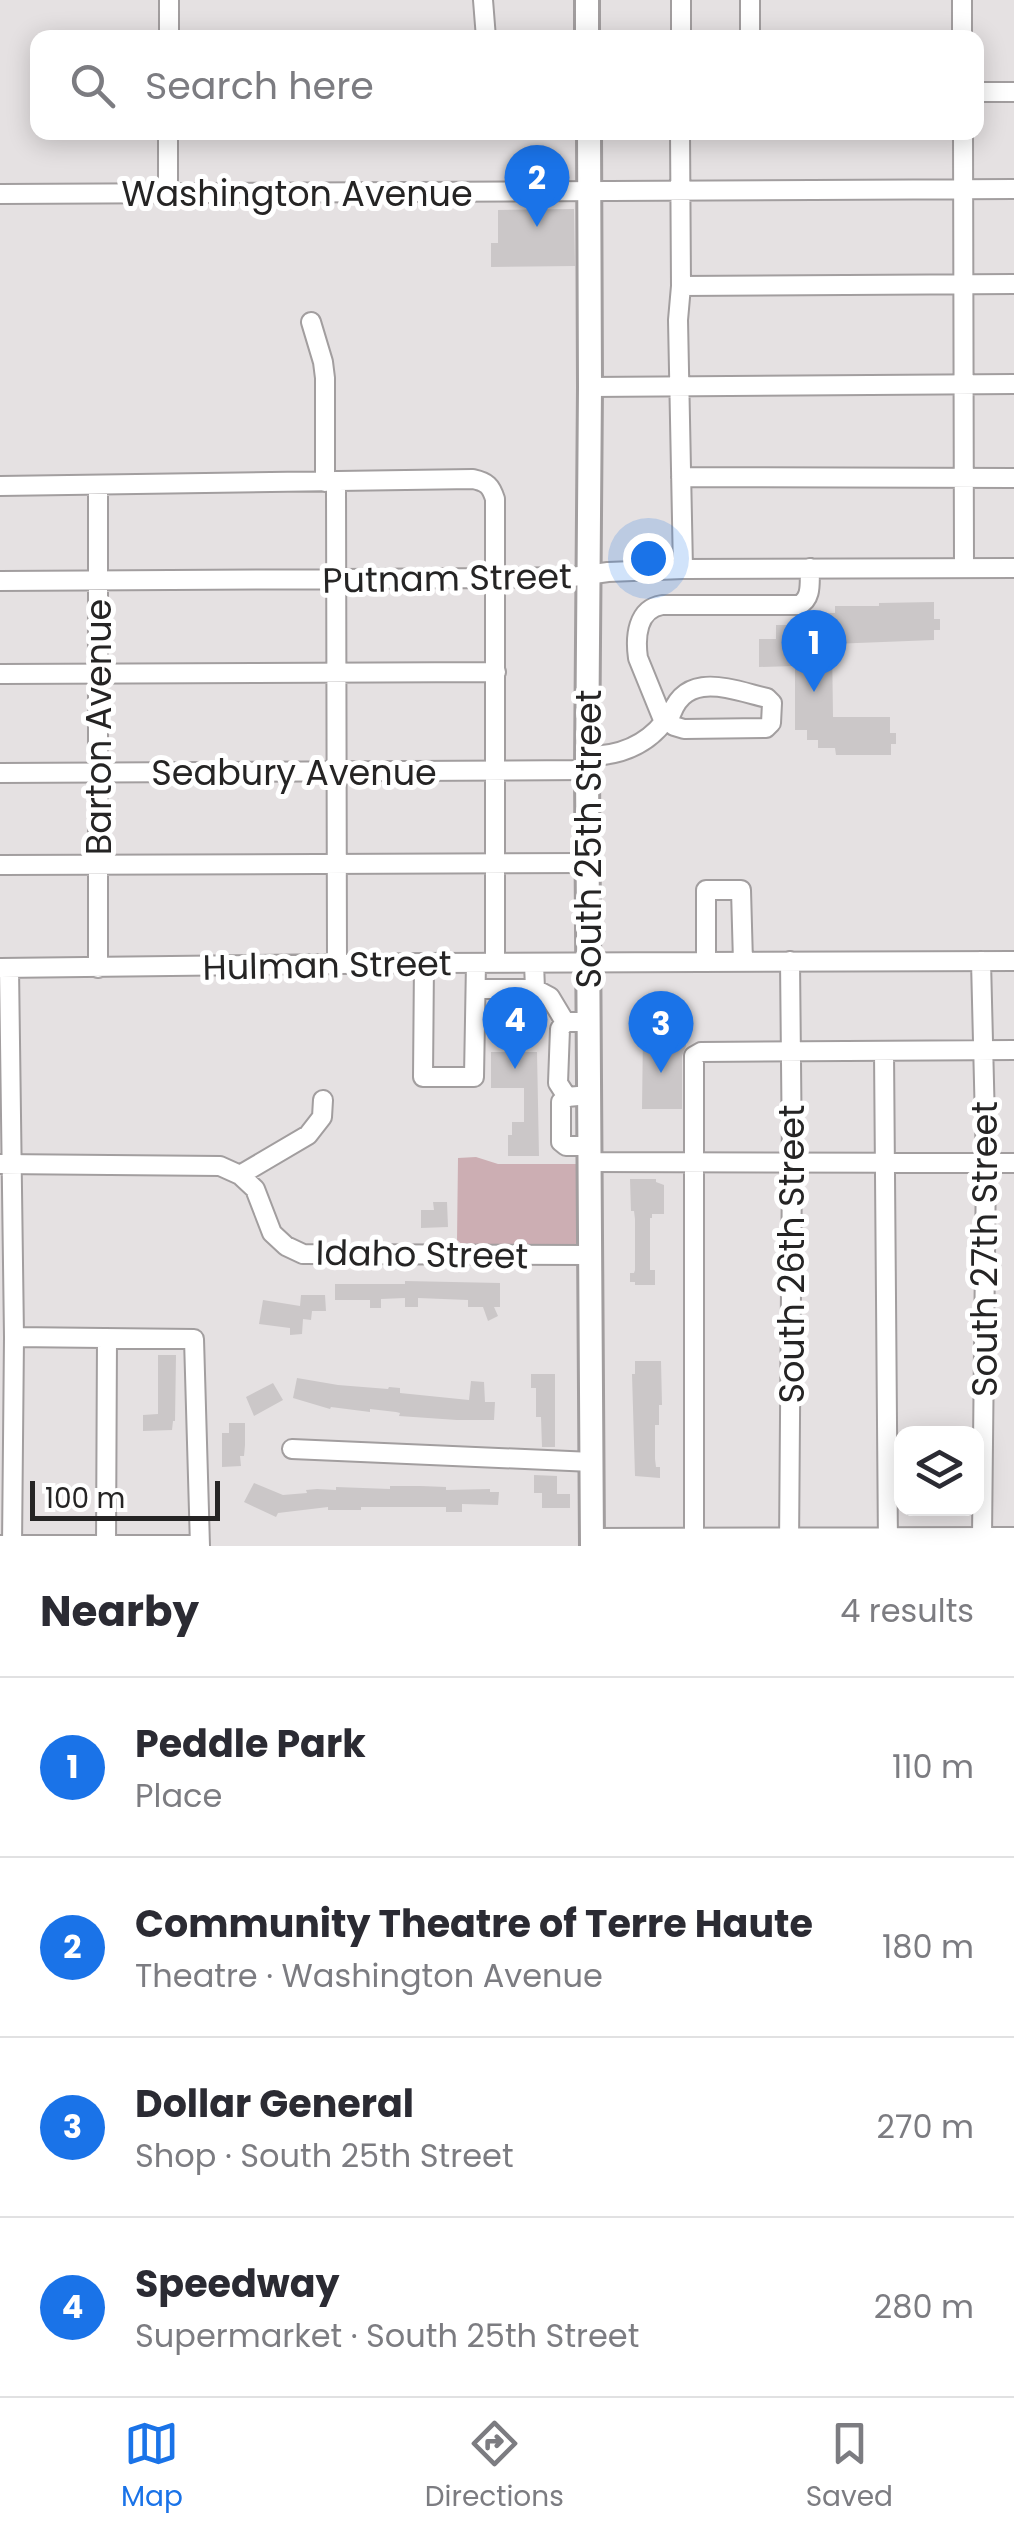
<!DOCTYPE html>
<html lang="en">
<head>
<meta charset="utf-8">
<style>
  body { margin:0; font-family:Poppins,sans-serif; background:#f7f7f7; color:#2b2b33 }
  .controls { position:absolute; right:30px; bottom:30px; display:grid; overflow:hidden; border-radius:20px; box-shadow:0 5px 25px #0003 }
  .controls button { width:90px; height:90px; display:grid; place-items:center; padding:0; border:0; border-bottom:2px solid #e1e1e2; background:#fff; color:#2b2b33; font:50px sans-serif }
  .scale { position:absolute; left:30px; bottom:25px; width:190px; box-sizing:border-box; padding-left:10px; border:5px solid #252424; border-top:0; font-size:28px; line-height:35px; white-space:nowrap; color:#252424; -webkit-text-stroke:8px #fff; paint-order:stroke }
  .you { position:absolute; left:648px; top:558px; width:35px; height:35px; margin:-25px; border:8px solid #fff; border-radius:50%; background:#1a73e8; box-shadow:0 0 0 15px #1a73e833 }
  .badge { display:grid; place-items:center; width:65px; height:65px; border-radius:50%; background:#1a73e8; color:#fff; font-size:32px; font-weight:700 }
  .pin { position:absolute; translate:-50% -82px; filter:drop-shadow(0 2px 5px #0008) }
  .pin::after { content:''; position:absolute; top:52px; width:35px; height:30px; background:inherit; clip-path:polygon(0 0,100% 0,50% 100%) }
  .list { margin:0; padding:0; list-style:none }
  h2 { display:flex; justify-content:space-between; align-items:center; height:130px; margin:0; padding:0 40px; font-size:42px }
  h2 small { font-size:32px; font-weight:400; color:#7c7c81 }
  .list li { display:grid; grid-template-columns:65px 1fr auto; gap:30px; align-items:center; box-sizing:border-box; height:180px; padding:0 40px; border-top:2px solid #e1e1e2 }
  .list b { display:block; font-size:38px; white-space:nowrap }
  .list p { margin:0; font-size:32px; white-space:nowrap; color:#7c7c81 }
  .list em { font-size:32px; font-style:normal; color:#7c7c81 }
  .icon { flex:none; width:55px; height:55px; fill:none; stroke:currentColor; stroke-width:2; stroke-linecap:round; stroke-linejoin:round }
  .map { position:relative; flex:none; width:1014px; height:1546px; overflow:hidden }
  .search { position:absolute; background:#fff; box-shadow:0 5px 25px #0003; left:30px; right:30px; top:30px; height:110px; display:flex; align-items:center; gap:25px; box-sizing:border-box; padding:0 35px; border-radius:20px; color:#7c7c81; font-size:38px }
  .sheet { height:850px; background:#fff }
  nav { display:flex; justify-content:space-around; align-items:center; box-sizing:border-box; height:140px; border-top:2px solid #e1e1e2; background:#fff; font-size:28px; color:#7c7c81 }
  nav a { display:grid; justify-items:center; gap:5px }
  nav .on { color:#1a73e8 }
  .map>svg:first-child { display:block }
</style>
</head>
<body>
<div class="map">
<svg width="1014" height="1546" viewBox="0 0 1014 1546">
  <rect width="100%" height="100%" fill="#e5e1e2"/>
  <path fill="#ccaeb3" d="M476,1157L498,1164H577V1243L570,1248L465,1247L457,1240L458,1158Z"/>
  <path fill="#cbc7c8" d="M574,209L575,266L491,267V243H498V210Z
    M934,602V619H940V630H934V640L832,644L833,717H890V733H896V744H891V755H836L835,748H818V740H807V730H795V666L759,667V639H776V625H795V621H817V613H835V606H879V603Z
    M488,1002H532L543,1009V1026H522V1052H537L539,1156H508V1135H512V1122H524V1088H491V1052H507V1026H487Z
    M643,1032H686V1046L682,1056V1109H642Z
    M630,1179H656V1182L664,1185V1214H652V1218H650V1270H655V1285H635V1282H630V1273H634L635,1270V1219L634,1211H631Z
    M433,1202H447L448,1227L421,1228V1210H434Z
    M405,1281L500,1283V1307H494L498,1316L488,1321L483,1307H468V1300L418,1298V1307H405V1298L381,1299V1308H370V1300H335V1284H405Z
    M301,1295H325L326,1311H312L311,1320L303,1319L302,1334L290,1335V1328L259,1324L263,1300L300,1306Z
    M158,1355H176L175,1421H173L172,1430L143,1431V1415L158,1414Z
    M635,1361H661L662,1405H659V1425H655V1459L656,1467H660V1478L635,1476L632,1374H635Z
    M531,1374H555V1447H542L541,1417H536V1388H531Z
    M297,1378L338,1385L388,1389L389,1387L400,1388V1393L469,1400L471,1381L484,1382L485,1402H495L494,1420H457L399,1416L400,1413L396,1412L370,1409V1412L331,1407L330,1409L293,1398Z
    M273,1383L283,1400L254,1416L246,1397Z
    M229,1423H245V1445L244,1456H240L241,1466L222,1467V1433H229Z
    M534,1475L557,1476V1494H570V1508H542V1493H534Z
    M254,1483L283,1495L307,1493L306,1490L317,1489L336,1490V1487L390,1489V1486H421L446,1487V1490L490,1489V1492H499L498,1505L462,1504V1512H446V1507H361V1510H328V1507L278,1513L276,1517L244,1502Z"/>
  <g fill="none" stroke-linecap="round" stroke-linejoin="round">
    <g stroke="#a29e9f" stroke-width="22">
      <path id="minor" d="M483,0L486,38
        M750,0V38
        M962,0V38
        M169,38V0
        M681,38V0
        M976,92H1014
        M680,132L681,286L678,320L683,569
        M963,132L964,568
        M168,193V132
        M0,194L1014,189
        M681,286L1014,284
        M311,322L323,362L325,378V482
        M590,387L1014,384
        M681,477L1014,478
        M336,481L337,965
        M0,486L473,479C487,482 491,486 495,499V963
        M0,581L496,578L572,577L608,572L683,569L1014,568
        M0,674L496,672
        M664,722L638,658C635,637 637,609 662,605H799C813,598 809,581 810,568
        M587,756C618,756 645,746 664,722L669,721C683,669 729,689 767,698L772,703L771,723L766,728L684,729L674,726L669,721
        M0,773L587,770
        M0,865L588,863
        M981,961L986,1163L982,1537
        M706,962V890H741L743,962
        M424,963L423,1077H474L476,963
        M0,968L424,963L1014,961
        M9,968L14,1337L12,1546
        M98,968V486
        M476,989H535L534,963
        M535,989L550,997L565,1022
        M884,1051L888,1546
        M578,1096L567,1097L561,1102V1142L566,1146H590
        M567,1097L558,1083L560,1029L565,1022H589
        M591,1162L1014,1163
        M0,1164L220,1166L240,1175L255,1189L272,1233L286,1246L303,1254L589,1255
        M240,1175L308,1135L322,1117L323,1100
        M14,1337L194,1339L200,1546
        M292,1449L592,1462
        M694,1537V1056L701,1052L1014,1050
        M591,1538L1014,1537
        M0,1545H200
        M106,1546L107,1338
        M789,1546L792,1162L790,961"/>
    </g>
    <g stroke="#a29e9f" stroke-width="28">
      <path id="major" d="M587,0V38
        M589,132L590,387L587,770L592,1546"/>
    </g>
    <use href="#minor" stroke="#fff" stroke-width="18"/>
    <use href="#major" stroke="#fff" stroke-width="22"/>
  </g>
  <g text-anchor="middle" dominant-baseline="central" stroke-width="10" stroke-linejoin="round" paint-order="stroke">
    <g font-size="35" fill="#252424" stroke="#fff">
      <text x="297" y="193">Washington Avenue</text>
      <text transform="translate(447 578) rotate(-1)">Putnam Street</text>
      <text transform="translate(98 727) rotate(-90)">Barton Avenue</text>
      <text x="294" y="772">Seabury Avenue</text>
      <text transform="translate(588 839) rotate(-90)">South 25th Street</text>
      <text transform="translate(327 965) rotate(-1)">Hulman Street</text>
      <text transform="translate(984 1249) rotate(-90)">South 27th Street</text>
      <text transform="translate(422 1254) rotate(1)">Idaho Street</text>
      <text transform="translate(791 1254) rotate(-90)">South 26th Street</text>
    </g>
  </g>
</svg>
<div class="controls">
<button><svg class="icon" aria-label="layers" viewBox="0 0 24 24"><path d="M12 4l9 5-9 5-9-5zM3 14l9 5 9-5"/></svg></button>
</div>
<div class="scale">100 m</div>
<div class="you"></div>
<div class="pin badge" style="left:814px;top:692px">1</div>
<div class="pin badge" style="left:537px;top:227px">2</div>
<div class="pin badge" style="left:661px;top:1073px">3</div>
<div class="pin badge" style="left:515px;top:1069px">4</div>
<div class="search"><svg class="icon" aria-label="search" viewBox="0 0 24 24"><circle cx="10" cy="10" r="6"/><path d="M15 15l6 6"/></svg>Search here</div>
</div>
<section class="sheet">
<h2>Nearby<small>4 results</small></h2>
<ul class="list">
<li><span class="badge">1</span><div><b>Peddle Park</b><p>Place</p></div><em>110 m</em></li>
<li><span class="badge">2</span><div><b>Community Theatre of Terre Haute</b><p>Theatre · Washington Avenue</p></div><em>180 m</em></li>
<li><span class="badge">3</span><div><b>Dollar General</b><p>Shop · South 25th Street</p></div><em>270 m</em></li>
<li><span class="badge">4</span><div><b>Speedway</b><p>Supermarket · South 25th Street</p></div><em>280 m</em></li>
</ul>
</section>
<nav>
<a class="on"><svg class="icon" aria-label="map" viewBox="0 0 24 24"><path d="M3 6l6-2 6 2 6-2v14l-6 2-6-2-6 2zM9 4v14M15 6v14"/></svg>Map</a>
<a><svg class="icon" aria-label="directions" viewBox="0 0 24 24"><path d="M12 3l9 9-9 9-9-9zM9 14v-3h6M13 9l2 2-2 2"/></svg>Directions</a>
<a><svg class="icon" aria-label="saved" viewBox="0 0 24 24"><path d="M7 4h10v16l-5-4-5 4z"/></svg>Saved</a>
</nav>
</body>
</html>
